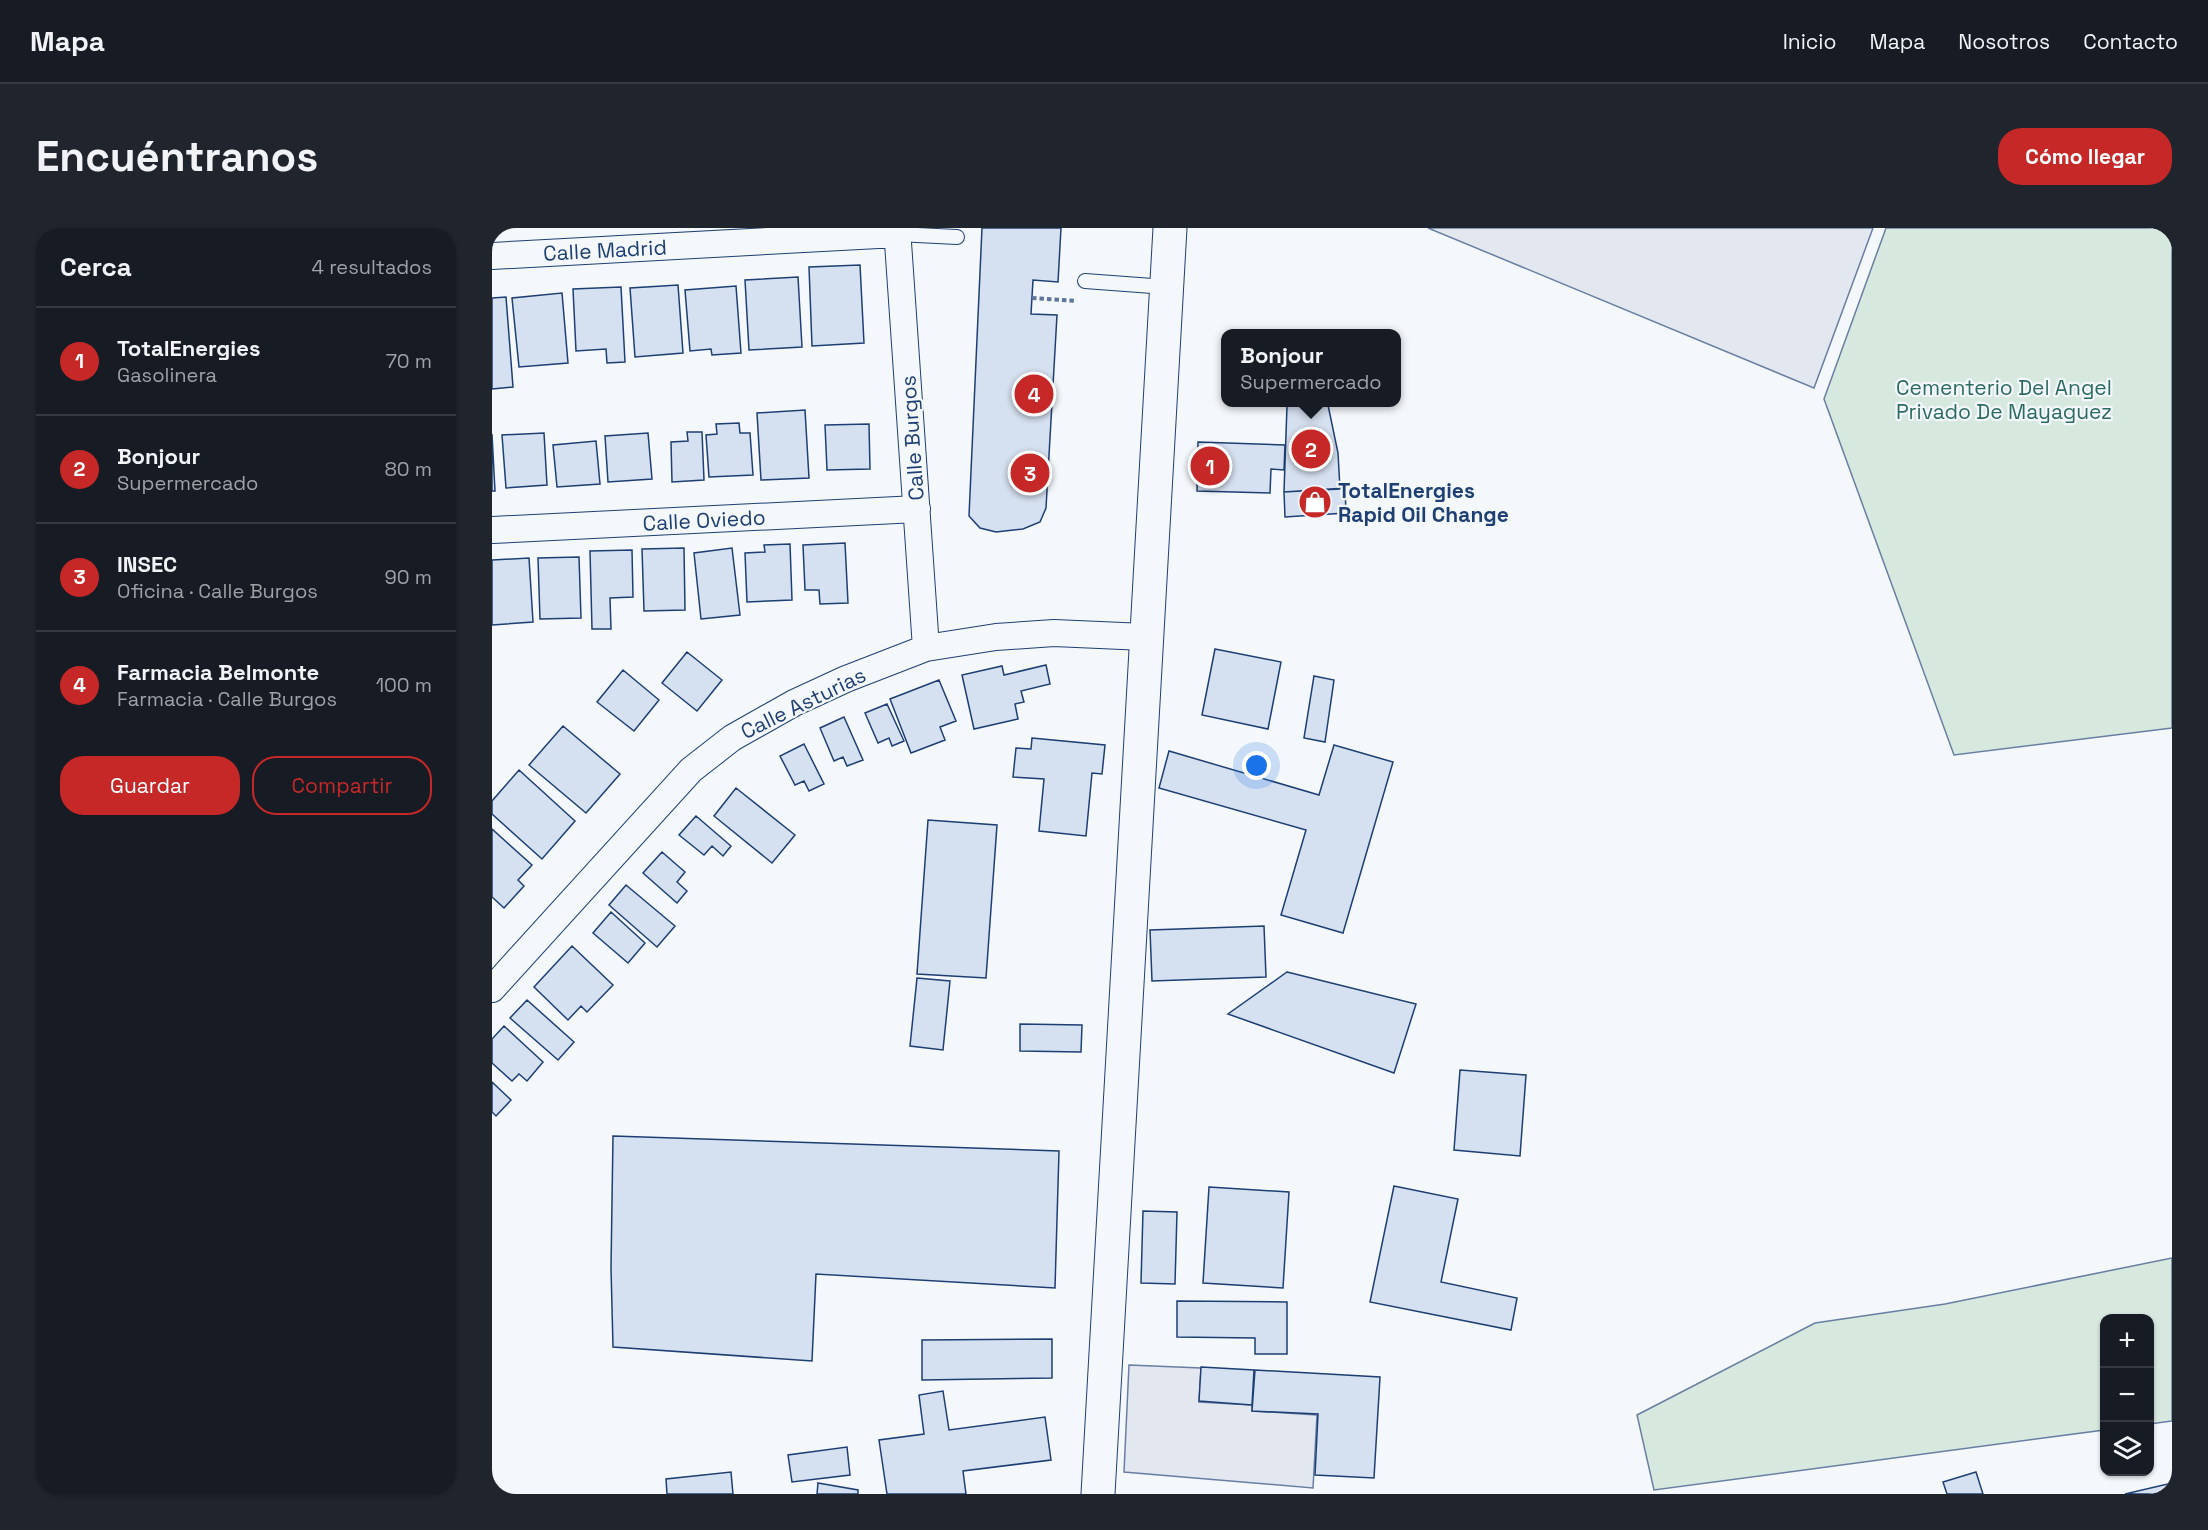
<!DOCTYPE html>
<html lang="es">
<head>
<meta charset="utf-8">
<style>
  body { margin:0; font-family:"Space Grotesk",sans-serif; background:#20242c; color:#f1f3f6 }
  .controls { position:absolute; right:18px; bottom:18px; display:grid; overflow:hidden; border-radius:12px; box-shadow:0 2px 4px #0004 }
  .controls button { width:54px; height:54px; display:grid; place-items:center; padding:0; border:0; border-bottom:2px solid #363941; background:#171b24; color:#f1f3f6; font:30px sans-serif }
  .you { position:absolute; left:765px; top:538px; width:21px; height:21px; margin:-15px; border:4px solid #fff; border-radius:50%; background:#1a73e8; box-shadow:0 0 0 9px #1a73e833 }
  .badge { display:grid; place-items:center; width:39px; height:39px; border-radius:50%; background:#c62828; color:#fff; font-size:20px; font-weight:700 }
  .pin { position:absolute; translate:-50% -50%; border:3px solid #fff; box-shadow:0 2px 6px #0006 }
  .popup { position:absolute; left:729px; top:101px; width:180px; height:78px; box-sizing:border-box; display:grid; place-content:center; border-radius:12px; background:#171b24; filter:drop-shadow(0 2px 4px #0005); font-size:20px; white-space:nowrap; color:#9ea1a6 }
  .popup b { font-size:22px; color:#f1f3f6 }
  .popup::after { content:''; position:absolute; left:50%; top:100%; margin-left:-12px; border:12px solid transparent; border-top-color:#171b24 }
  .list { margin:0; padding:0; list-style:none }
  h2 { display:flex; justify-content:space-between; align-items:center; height:78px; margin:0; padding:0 24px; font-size:26px }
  h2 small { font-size:20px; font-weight:400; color:#9ea1a6 }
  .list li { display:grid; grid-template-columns:39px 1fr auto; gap:18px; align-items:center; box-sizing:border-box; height:108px; padding:0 24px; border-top:2px solid #363941 }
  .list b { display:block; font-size:22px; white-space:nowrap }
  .list p { margin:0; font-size:20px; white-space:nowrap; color:#9ea1a6 }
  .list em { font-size:20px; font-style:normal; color:#9ea1a6 }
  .actions { display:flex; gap:12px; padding:18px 24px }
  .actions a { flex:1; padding:14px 0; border:2px solid #c62828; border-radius:24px; text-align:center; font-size:21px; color:#c62828 }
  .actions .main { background:#c62828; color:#fff }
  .icon { flex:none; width:33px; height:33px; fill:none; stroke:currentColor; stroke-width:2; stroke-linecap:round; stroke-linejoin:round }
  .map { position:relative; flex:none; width:1680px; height:1266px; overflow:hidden; border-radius:24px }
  header { display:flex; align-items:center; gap:36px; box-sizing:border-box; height:84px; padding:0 30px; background:#171b24; border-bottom:2px solid #363941 }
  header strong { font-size:28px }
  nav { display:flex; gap:33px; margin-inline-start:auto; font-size:21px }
  .intro { display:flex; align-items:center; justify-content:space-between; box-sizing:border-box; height:144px; padding:0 36px }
  h1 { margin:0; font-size:42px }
  .button { padding:15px 27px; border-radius:24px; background:#c62828; color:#fff; font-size:21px; font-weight:700 }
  main { display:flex; gap:36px; padding:0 36px }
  aside { flex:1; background:#171b24; border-radius:24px; box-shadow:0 2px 4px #0004 }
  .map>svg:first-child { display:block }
</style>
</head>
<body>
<header>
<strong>Mapa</strong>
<nav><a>Inicio</a><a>Mapa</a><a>Nosotros</a><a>Contacto</a></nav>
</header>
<div class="intro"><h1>Encuéntranos</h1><a class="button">Cómo llegar</a></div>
<main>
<aside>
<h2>Cerca<small>4 resultados</small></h2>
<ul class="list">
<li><span class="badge">1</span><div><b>TotalEnergies</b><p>Gasolinera</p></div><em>70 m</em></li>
<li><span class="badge">2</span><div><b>Bonjour</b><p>Supermercado</p></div><em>80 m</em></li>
<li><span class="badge">3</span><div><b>INSEC</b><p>Oficina · Calle Burgos</p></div><em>90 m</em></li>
<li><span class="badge">4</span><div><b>Farmacia Belmonte</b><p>Farmacia · Calle Burgos</p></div><em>100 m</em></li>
</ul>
<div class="actions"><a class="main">Guardar</a><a>Compartir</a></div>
</aside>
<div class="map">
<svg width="1680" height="1266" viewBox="0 0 1680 1266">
  <rect width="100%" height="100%" fill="#f4f7fb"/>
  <path fill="#d7e8df" stroke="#687fa3" stroke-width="1.5" d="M1394,0H1680V500L1462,527L1332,171Z
    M1680,1030V1193L1658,1196V1090H1612V1202L1162,1262L1145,1187L1323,1095L1453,1076Z"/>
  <path fill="#e3e8f0" stroke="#687fa3" stroke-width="1.5" d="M936,0H1381L1322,160Z
    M637,1137L709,1140L707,1174L760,1177V1183L825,1187L821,1260L632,1244Z"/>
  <path fill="#d5e0f0" stroke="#1d3f73" stroke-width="1.5" d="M490,0H569L566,54L541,52L539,86L565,87L554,280L548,294L531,301L504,304L488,300L477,288Z
    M368,37L372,115L320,118L317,39Z
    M306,49L310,119L257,122L253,52Z
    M186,57L191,125L143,129L138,60Z
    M244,58L249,125L220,127L219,121L198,123L193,62Z
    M129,59L133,134L115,135L114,121L84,123L81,61Z
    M70,65L76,135L27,139L20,70Z
    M14,69L21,159L0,161V70Z
    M836,177L846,225L848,261L792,264L795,178Z
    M313,182L317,250L269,252L265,185Z
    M247,195L248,205H258L261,247L217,249L214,207L225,206L224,196Z
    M377,196L378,241L335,242L333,197Z
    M195,204H210L212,252L180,254L179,214L196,213Z
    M52,205L55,257L14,260L10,207Z
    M156,205L160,251L116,254L113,208Z
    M0,206L3,263H0Z
    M104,213L108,256L65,259L61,217Z
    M706,214L793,217L792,242L779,241L778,265L705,263Z
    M853,260L854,285L793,289L792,264Z
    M353,315L356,375L328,376L327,362H313L311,317Z
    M298,316L300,372L255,374L253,325L273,324L272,317Z
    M192,320L193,382L152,383L150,321Z
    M240,320L248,387L209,391L202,325Z
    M140,322L141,369L118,370L119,401H100L98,323Z
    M87,329L89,390L48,391L46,330Z
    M37,330L41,394L0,397V332Z
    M723,421L789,434L776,501L710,487Z
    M195,424L230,452L205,483L170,455Z
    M554,437L558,456L529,463L532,474L523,476L526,491L482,501L470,447L510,438L512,447Z
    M131,442L167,472L142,503L105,474Z
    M822,448L842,452L833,514L812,510Z
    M447,452L464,493L448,499L453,512L419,525L398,471Z
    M395,476L412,513L400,518L397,510L386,515L373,485Z
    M352,489L371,532L355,538L351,529L342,533L328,500Z
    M71,498L128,546L94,585L37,537Z
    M540,510L613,517L610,546L600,545L594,608L547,603L552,551L521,549L524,520L539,521Z
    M312,516L332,556L317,563L312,553L303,557L288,528Z
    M842,517L901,534L851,705L789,687L814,602L667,560L677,523L827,567Z
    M27,542L83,593L50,631L0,586V573Z
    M244,560L303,607L280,635L222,588Z
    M204,588L239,618L231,628L220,618L212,627L187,607Z
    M436,592L505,597L494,750L425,746Z
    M0,601L40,637L26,652L32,658L12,680L0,669Z
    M170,624L193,644L185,654L195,663L185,675L151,645Z
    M134,657L183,698L165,719L117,677Z
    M119,684L153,715L136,735L101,705Z
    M772,698L774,749L660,753L658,702Z
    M80,718L121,757L95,784L89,778L76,792L42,759Z
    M795,744L924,776L902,845L736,786Z
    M425,750L458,753L451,822L418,818Z
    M35,772L82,814L66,832L18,790Z
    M528,796L590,797L589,824L528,823Z
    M12,798L51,834L35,853L27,846L20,853L0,835V811Z
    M968,842L1034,847L1028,928L962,922Z
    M0,854L19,872L4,888L0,884Z
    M121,908L567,923L563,1060L324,1046L320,1133L121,1119L119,1040Z
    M902,958L966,971L949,1054L1025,1070L1019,1102L878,1074Z
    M717,959L797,964L791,1060L711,1055Z
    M651,983L685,984L683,1056L649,1055Z
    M685,1073L795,1074V1126H763V1110L685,1109Z
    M560,1111V1150L430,1152V1112Z
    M709,1139L762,1142L760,1177L707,1173Z
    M763,1142L888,1149L882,1250L823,1247L826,1186L760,1183Z
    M451,1163L457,1202L553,1189L559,1232L471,1243L474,1266H395L387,1212L432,1206L427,1167Z
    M355,1219L358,1247L300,1254L296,1227Z
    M239,1244L241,1266H175L174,1251Z
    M1484,1244L1491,1266H1455L1451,1254Z
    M326,1255L366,1262V1266H325Z
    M1680,1255V1266H1633Z"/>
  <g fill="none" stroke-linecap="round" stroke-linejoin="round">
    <g stroke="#1d3f73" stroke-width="16">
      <path id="lane" d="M405,6L465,9
        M593,53L674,59"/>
    </g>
    <g stroke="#1d3f73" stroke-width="28">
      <path id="street" d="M405,0L434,420
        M0,28L405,6
        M0,302L425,281
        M0,761L199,542L240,510L302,475L354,451L434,420L504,409L562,405L653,409"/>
    </g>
    <g stroke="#1d3f73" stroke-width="35">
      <path id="primary" d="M606,1266L678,0"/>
    </g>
    <path stroke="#5e769c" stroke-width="4" stroke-dasharray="4.5 3" stroke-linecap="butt" d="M540,70L585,73"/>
    <use href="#lane" stroke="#f4f7fb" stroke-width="14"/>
    <use href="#street" stroke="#f4f7fb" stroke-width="26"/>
    <use href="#primary" stroke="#f4f7fb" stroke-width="33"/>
  </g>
  <defs>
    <g id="shop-disc" transform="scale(1.725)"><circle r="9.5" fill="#c62828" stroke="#f4f7fb"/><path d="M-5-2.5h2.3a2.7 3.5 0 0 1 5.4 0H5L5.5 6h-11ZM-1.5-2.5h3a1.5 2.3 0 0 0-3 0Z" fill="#fff"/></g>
  </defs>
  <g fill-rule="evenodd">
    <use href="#shop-disc" x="823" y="274"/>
  </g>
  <g text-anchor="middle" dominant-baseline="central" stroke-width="4.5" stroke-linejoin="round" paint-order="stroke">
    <g font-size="21" fill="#1d3f73" stroke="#f4f7fb">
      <text transform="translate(113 22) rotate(-3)">Calle Madrid</text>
      <text transform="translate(420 210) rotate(-94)">Calle Burgos</text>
      <text transform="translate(212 292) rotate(-3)">Calle Oviedo</text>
      <text transform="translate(311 475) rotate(-26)">Calle Asturias</text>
    </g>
    <g font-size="21" fill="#2c6c60" stroke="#f4f7fb">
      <text x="1512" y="159">Cementerio Del Angel<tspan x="1512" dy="24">Privado De Mayaguez</tspan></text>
    </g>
    <g font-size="21" font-weight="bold" fill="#1d3f73" stroke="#f4f7fb" text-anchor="start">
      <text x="846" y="262">TotalEnergies<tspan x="846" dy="24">Rapid Oil Change</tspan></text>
    </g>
  </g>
</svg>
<div class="controls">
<button>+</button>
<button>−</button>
<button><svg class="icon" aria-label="layers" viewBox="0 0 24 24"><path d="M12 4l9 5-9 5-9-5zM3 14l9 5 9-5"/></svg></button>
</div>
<div class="you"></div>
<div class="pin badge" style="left:718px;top:238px">1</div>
<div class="pin badge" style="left:819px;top:221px">2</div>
<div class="popup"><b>Bonjour</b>Supermercado</div>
<div class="pin badge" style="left:538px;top:245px">3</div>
<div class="pin badge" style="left:542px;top:166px">4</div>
</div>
</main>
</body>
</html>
